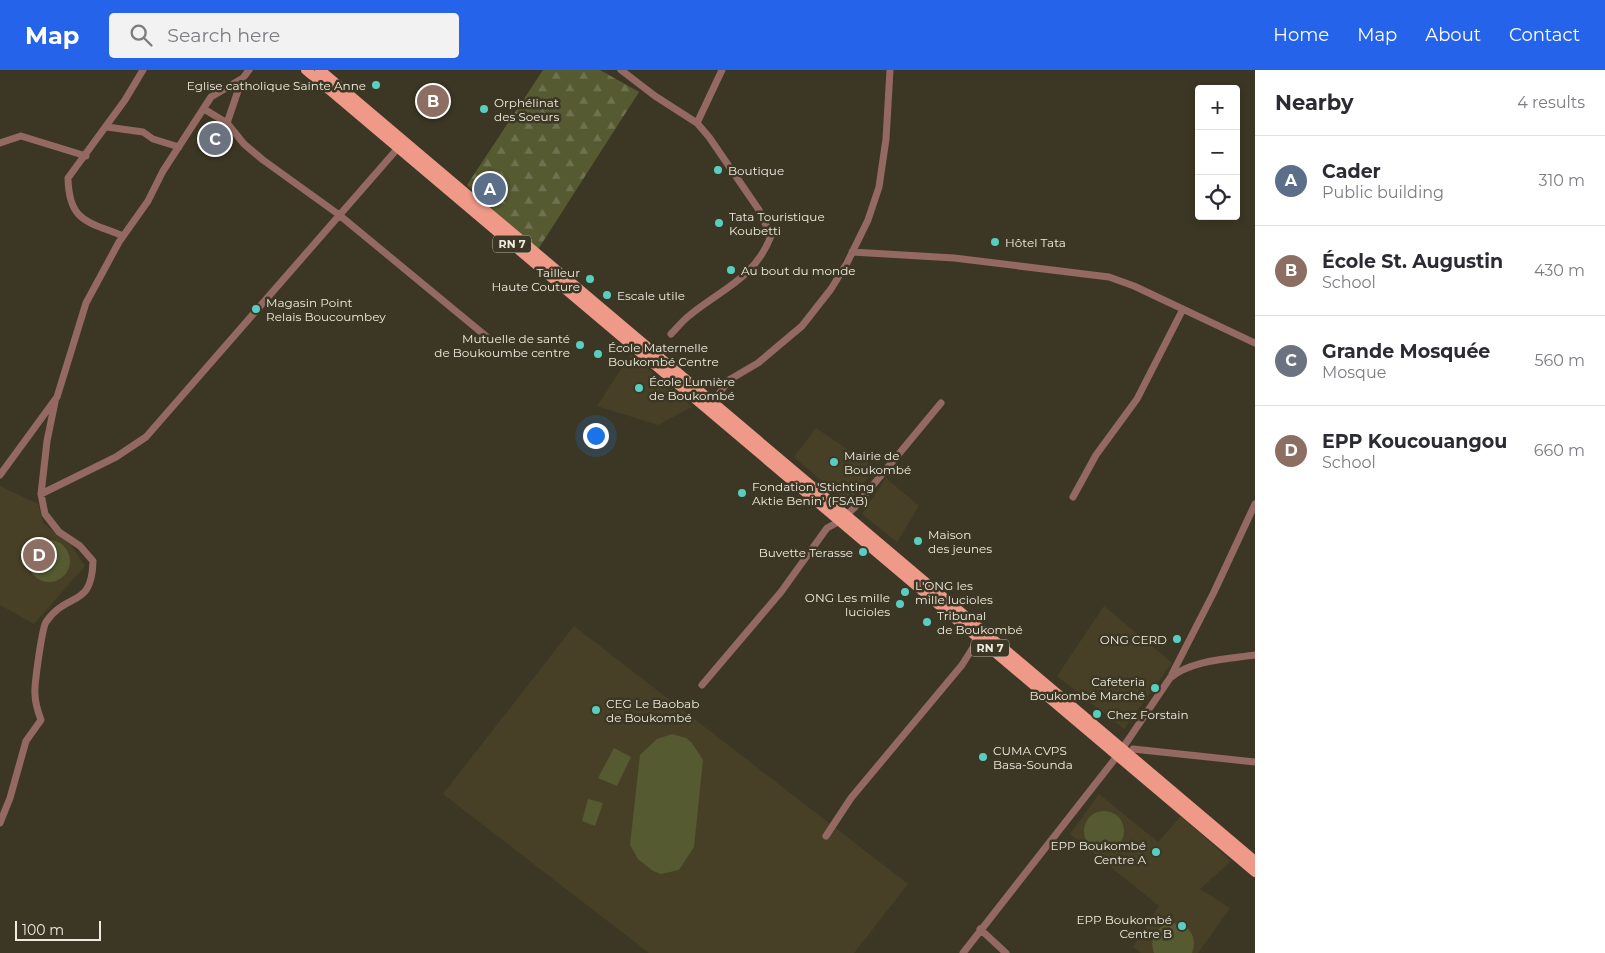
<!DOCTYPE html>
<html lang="en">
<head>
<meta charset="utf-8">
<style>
  body { margin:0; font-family:Montserrat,sans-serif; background:#f2f2f3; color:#2b2b33 }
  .controls { position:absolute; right:15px; top:15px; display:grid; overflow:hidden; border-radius:5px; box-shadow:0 2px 8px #0003 }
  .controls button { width:45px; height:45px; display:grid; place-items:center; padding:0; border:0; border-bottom:1px solid #e1e1e2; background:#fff; color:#2b2b33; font:25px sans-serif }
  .scale { position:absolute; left:15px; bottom:12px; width:86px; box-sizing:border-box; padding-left:5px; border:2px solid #eeebdf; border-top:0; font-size:14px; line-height:18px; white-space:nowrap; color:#eeebdf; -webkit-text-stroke:4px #3c3724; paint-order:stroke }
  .you { position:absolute; left:595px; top:365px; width:18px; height:18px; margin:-12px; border:4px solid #fff; border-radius:50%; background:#1a73e8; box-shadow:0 0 0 8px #1a73e833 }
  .badge { display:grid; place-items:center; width:32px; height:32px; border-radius:50%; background:#2563eb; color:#fff; font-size:16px; font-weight:700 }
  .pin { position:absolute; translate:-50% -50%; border:2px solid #fff; box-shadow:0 1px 5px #0006 }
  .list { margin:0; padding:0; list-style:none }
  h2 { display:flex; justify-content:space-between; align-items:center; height:65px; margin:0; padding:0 20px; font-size:21px }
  h2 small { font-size:16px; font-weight:400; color:#7c7c81 }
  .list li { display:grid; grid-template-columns:32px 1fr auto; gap:15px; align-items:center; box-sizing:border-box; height:90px; padding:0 20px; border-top:1px solid #e1e1e2 }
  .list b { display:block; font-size:19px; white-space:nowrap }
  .list p { margin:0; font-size:16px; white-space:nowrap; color:#7c7c81 }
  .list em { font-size:16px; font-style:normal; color:#7c7c81 }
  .icon { flex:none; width:28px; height:28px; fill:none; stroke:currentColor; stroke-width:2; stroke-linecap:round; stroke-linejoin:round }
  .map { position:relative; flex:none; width:1255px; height:883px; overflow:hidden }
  header { display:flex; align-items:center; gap:30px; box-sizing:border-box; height:70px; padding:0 25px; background:#2563eb; color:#fff }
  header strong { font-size:24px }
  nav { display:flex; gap:28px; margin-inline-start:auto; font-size:18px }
  .search { width:350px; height:45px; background:#f2f2f3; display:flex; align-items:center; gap:12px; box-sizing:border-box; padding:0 18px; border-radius:5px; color:#7c7c81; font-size:19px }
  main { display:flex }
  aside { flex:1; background:#fff }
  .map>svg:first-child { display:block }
</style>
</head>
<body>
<header>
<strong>Map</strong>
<div class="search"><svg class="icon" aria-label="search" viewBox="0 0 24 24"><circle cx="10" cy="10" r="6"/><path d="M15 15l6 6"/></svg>Search here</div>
<nav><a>Home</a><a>Map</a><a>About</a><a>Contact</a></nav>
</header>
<main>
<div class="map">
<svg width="1255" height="883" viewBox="0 0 1255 883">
  <defs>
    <pattern id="forest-firs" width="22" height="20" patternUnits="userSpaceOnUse" patternTransform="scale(1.25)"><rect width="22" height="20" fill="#565a31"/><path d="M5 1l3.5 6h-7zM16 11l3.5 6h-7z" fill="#6f724e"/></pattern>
  </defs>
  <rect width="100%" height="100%" fill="#3c3724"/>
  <path fill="#474026" d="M631,284L648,299L692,337L658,355L597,336Z
    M816,358L875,398L848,433L794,387Z
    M886,408L919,436L897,472L862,444Z
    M0,416L38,434L43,453L71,475L85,496L34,554L0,535Z
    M1104,536L1172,593L1124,659L1057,606Z
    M574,556L908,814L854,883H649L443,724Z
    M1099,724L1158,772L1181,746L1231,791L1200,819L1230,838L1198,883H1141L1133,877L1159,836L1070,764Z"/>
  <path fill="#565a31" d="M28 491a21 21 0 1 1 42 0a21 21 0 1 1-42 0Z
    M672,664L686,668L692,673L703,690L694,777L679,800L661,804L653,801L638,789L630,775L640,685L657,669Z
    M614,678L631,687L617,716L598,708Z
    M588,729L603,733L595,756L582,751Z
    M1084 761a20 20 0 1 1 40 0a20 20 0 1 1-40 0Z
    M1168,853C1186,852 1199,864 1192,883H1154C1149,870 1155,859 1168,853Z"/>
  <path fill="url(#forest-firs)" d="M543,0H600L639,22L537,181L467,115Z"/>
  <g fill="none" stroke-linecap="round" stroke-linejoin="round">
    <path stroke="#946961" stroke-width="7" d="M621,0L655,26L697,53L709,67L759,140L771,166C754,209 723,218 690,245C683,250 677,258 671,264
      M204,39L227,53L244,74L263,90L338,144L487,267
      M227,53L242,9
      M697,53L722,0
      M107,57L143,62L153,69L179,77
      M0,73L21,66L86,86
      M123,166C87,151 69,152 68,108L125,30L143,0
      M852,182L954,188L1109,207L1134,216L1255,273
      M713,332L729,310L758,293L802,256L831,219L847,193L868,150L879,117L886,69L890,0
      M0,405L57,327L86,233L119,172L148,131L163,101L211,27L243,8L249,0
      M41,424L116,387L146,367L398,78
      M1073,427L1096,385L1137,329L1183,239
      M1172,604L1214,522L1255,434
      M702,615L781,522L827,458L840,451L854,438L941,333
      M1133,679L1255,692
      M0,753L10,728L26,671L41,650C38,642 35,633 35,624C34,616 42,558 46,552C67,521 92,539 93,491L80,476L59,462L45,444L41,424L47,371L55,332
      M826,766L851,728L962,595L979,568
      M980,859L1006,883
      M963,883L1118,685L1170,608C1191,590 1228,589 1255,585"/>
    <path stroke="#ef9988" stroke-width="10" d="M306,0L1255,802
      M320,0L1255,791"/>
  </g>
  <g fill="#58cec1" stroke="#3c3724" stroke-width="2">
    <circle cx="376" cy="15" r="5"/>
    <circle cx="484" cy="39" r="5"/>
    <circle cx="718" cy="100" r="5"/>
    <circle cx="719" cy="153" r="5"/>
    <circle cx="995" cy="172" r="5"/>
    <circle cx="731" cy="200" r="5"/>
    <circle cx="590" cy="209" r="5"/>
    <circle cx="607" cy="225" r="5"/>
    <circle cx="256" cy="239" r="5"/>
    <circle cx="580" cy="275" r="5"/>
    <circle cx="598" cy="284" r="5"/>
    <circle cx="639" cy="318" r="5"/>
    <circle cx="834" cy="392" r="5"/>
    <circle cx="742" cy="423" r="5"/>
    <circle cx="918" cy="471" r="5"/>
    <circle cx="863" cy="482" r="5"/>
    <circle cx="905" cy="522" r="5"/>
    <circle cx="900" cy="534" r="5"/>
    <circle cx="927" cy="552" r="5"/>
    <circle cx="1177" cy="569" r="5"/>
    <circle cx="1155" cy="618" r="5"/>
    <circle cx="596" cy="640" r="5"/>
    <circle cx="1097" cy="644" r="5"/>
    <circle cx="983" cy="687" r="5"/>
    <circle cx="1156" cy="782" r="5"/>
    <circle cx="1182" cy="856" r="5"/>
  </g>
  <g text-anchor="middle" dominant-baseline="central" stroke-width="5" stroke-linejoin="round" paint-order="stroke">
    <g fill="#3c3724" stroke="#b9b5a7" stroke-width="1">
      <rect x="493" y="165.5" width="38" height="17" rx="4"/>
      <rect x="971" y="569.5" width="38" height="17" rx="4"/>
    </g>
    <g font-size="11" font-weight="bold" fill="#eeebdf">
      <text x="512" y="174">RN 7</text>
      <text x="990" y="578">RN 7</text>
    </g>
    <g font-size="12" fill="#eeebdf" stroke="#3c3724" text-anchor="start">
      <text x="366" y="15" text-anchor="end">Eglise catholique Sainte Anne</text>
      <text x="494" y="32">Orphélinat<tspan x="494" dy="14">des Soeurs</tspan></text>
      <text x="728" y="100">Boutique</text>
      <text x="729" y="146">Tata Touristique<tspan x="729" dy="14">Koubetti</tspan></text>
      <text x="1005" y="172">Hôtel Tata</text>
      <text x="741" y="200">Au bout du monde</text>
      <text x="580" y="202" text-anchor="end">Tailleur<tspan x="580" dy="14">Haute Couture</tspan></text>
      <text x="617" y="225">Escale utile</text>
      <text x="266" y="232">Magasin Point<tspan x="266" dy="14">Relais Boucoumbey</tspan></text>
      <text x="570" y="268" text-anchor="end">Mutuelle de santé<tspan x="570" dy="14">de Boukoumbe centre</tspan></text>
      <text x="608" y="277">École Maternelle<tspan x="608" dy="14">Boukombé Centre</tspan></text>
      <text x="649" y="311">École Lumière<tspan x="649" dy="14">de Boukombé</tspan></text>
      <text x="844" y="385">Mairie de<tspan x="844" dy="14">Boukombé</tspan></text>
      <text x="752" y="416">Fondation 'Stichting<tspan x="752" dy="14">Aktie Benin' (FSAB)</tspan></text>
      <text x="928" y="464">Maison<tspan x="928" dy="14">des jeunes</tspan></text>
      <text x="853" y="482" text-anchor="end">Buvette Terasse</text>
      <text x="915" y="515">L'ONG les<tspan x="915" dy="14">mille lucioles</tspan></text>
      <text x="890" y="527" text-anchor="end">ONG Les mille<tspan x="890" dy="14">lucioles</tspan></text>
      <text x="937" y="545">Tribunal<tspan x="937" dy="14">de Boukombé</tspan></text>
      <text x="1167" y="569" text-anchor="end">ONG CERD</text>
      <text x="1145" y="611" text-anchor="end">Cafeteria<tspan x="1145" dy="14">Boukombé Marché</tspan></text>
      <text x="606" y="633">CEG Le Baobab<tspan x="606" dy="14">de Boukombé</tspan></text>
      <text x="1107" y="644">Chez Forstain</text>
      <text x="993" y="680">CUMA CVPS<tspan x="993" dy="14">Basa-Sounda</tspan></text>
      <text x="1146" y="775" text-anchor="end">EPP Boukombé<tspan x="1146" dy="14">Centre A</tspan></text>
      <text x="1172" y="849" text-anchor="end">EPP Boukombé<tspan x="1172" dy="14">Centre B</tspan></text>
    </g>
  </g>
</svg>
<div class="controls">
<button>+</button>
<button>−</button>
<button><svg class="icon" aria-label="locate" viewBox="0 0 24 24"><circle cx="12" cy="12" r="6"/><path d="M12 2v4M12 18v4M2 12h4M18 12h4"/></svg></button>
</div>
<div class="scale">100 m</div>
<div class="you"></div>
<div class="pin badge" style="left:490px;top:119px;background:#5c6f8a">A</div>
<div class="pin badge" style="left:433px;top:31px;background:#8d6e63">B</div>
<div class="pin badge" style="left:215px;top:69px;background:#6b7280">C</div>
<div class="pin badge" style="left:39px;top:485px;background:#8d6e63">D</div>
</div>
<aside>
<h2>Nearby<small>4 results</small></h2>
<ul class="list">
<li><span class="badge" style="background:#5c6f8a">A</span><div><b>Cader</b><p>Public building</p></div><em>310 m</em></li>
<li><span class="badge" style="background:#8d6e63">B</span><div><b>École St. Augustin</b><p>School</p></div><em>430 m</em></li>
<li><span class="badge" style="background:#6b7280">C</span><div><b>Grande Mosquée</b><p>Mosque</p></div><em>560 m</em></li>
<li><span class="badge" style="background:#8d6e63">D</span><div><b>EPP Koucouangou</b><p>School</p></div><em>660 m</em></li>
</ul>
</aside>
</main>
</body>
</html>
